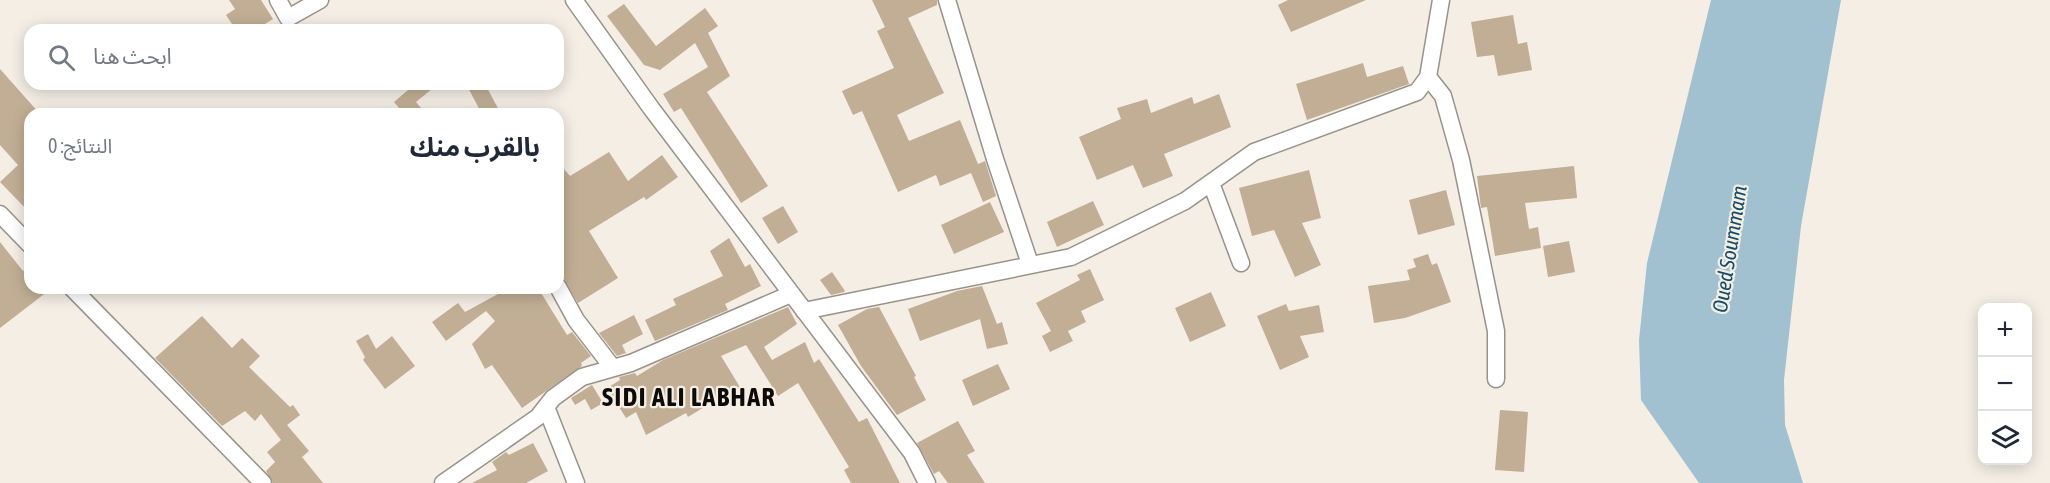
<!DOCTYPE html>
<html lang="ar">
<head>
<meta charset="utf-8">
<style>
  body { margin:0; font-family:"Asap Condensed","Noto Sans Arabic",sans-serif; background:#f6f6f7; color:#1f2937; direction:rtl }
  .controls { position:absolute; right:18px; bottom:18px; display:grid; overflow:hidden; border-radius:12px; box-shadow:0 3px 15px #0003 }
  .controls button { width:54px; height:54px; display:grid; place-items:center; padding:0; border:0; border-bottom:2px solid #e0e1e3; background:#fff; color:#1f2937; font:30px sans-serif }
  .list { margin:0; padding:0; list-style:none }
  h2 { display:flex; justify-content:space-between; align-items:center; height:78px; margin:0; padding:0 24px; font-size:26px }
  h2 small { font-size:20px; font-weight:400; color:#747a83 }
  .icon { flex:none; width:33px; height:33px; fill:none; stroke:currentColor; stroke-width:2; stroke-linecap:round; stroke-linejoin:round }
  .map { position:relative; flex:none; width:2050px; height:483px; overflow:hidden; direction:ltr }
  .search { position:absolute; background:#fff; box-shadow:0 3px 15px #0003; left:24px; top:24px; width:540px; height:66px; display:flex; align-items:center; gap:15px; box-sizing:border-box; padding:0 21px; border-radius:18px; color:#747a83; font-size:22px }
  .panel { position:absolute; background:#fff; box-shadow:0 3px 15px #0003; left:24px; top:108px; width:540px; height:186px; border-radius:18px; direction:rtl }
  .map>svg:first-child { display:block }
</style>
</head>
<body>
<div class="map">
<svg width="2050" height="483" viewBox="0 0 2050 483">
  <rect width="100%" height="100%" fill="#f4eee5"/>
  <path fill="#a1c1d1" d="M1711,0H1841L1801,226L1784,380L1785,425L1803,483H1699L1641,400L1639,340L1647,263Z"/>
  <path fill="#c1ae95" d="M229,0H261L273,19L265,24L269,30H236L226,15L235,9Z
    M872,0H937V5L908,18L944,93L897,115L909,141L960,120L978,164L985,161L996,196L983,202L971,173L940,186L936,175L898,192L862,111L853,115L842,91L894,68L877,31L885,27Z
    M1288,0H1366L1291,32L1278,5Z
    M624,4L656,46L705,8L718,26L708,33L730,76L707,92L768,186L741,203L681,108L674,112L663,94L708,67L695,43L660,70L644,65L607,16Z
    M1513,15L1518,44L1527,42L1532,70L1498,76L1494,55L1477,57L1471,22Z
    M1363,63L1367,77L1403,66L1409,84L1307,120L1296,84Z
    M0,69L40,114H30V213L0,182L18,165L0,145Z
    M415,84H438L416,102L426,114H404L394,102Z
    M466,84H485L501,114H482Z
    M1219,94L1231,127L1164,154L1173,176L1143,188L1133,165L1097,180L1079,137L1121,119L1117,108L1147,99L1151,113L1192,97L1194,104Z
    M609,152L628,181L662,155L678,177L646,200L644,197L589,231L618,278L578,303L558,270V162L570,176Z
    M1574,166L1577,198L1525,203L1529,229L1538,227L1541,248L1495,256L1487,207L1481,208L1477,176Z
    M1309,170L1321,218L1302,223L1321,265L1295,277L1274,230L1252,236L1239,188Z
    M1446,190L1455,225L1418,235L1409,200Z
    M1093,201L1104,225L1057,247L1047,222Z
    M990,202L1004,232L954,254L941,225Z
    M783,206L798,232L778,244L762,218Z
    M729,238L745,267L750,264L761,286L725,304L728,310L655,341L645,320L676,305L673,299L723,276L710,251Z
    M1569,241L1575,272L1548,277L1543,246Z
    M0,242L23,271L30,265V288H52L0,328Z
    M1428,254L1432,265L1437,263L1451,302L1405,318L1374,323L1368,286L1410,280L1407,270L1416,267L1413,259Z
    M1090,269L1104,300L1081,311L1086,322L1068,331L1073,341L1050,352L1042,336L1051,331L1036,303L1080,280L1077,275Z
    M832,272L845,291L844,292L831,295L820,280Z
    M982,286L997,324L1002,322L1008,344L987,349L980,319L920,341L908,309L957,291Z
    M509,288H538L567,335L572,332L591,356L581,363L582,366L522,408L492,365L485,369L472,344L495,321L486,311L446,341L432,322L458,303L465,312Z
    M1211,292L1226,326L1190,342L1175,308Z
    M1286,304L1289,311L1319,305L1324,332L1300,336L1309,357L1280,370L1257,316Z
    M788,307L797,324L764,347L772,360L805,342L814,363L819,359L859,422L867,418L900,483H851L844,470L849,467L798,383L778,396L746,345L721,356L746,397L730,406L724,395L688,417L686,413L646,435L636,412L626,418L607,388L620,380L619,377L635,373L637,376L663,360Z
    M879,307L916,376L914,377L926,400L897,415L861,366L838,325L867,309Z
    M634,315L643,334L622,345L626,353L617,356L599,333Z
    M202,316L232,348L242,338L260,356L249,367L290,407L293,405L300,415L287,425L309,451L302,457L323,483H273L266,471L275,462L267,452L281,440L261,414L255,421L245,411L222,426L155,358Z
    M368,334L376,349L392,336L415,366L385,389L363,360L365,357L356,341Z
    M998,364L1010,389L973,406L962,380Z
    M592,385L603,403L591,410L585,399L575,405L571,398Z
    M1500,410L1528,412L1524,472L1495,470Z
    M958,421L975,451L967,455L985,483H948L939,471L934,474L917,443Z
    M533,443L548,471L526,483H472L497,470L492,462L506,452L509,455Z"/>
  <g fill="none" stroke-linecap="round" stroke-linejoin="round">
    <g stroke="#98938a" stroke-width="19">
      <path id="street" d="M278,0L288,18L320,0
        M574,0L651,108L912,453L927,483
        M947,0L995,159L1030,264
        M1428,77L1443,96L1461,160L1496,331V379
        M1211,183L1241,263
        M0,214L30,245
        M558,287L576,320L613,368
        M72,288L263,483
        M804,311L1071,257L1185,201L1254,152L1417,92L1428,77L1441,0
        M546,407L576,483
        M443,483L538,417L553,398L582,377L631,363L791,294"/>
    </g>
    <use href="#street" stroke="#fff" stroke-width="16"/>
  </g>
  <g text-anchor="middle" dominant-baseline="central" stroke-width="4.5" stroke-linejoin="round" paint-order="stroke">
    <g font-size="21" font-style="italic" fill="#134e66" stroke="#f4eee5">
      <text transform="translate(1729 249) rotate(-81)">Oued Soummam</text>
    </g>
    <g font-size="26" font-weight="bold" letter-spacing="1.5" fill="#0d0b08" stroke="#f4eee5">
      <text x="689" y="397">SIDI ALI LABHAR</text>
    </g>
  </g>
</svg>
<div class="controls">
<button>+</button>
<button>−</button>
<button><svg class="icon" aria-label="layers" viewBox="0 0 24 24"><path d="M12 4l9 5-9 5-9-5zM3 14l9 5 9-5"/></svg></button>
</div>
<div class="search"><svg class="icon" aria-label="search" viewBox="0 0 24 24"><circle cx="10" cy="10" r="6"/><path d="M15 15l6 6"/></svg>ابحث هنا</div>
<section class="panel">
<h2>بالقرب منك<small>النتائج: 0</small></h2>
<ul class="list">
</ul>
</section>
</div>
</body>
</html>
